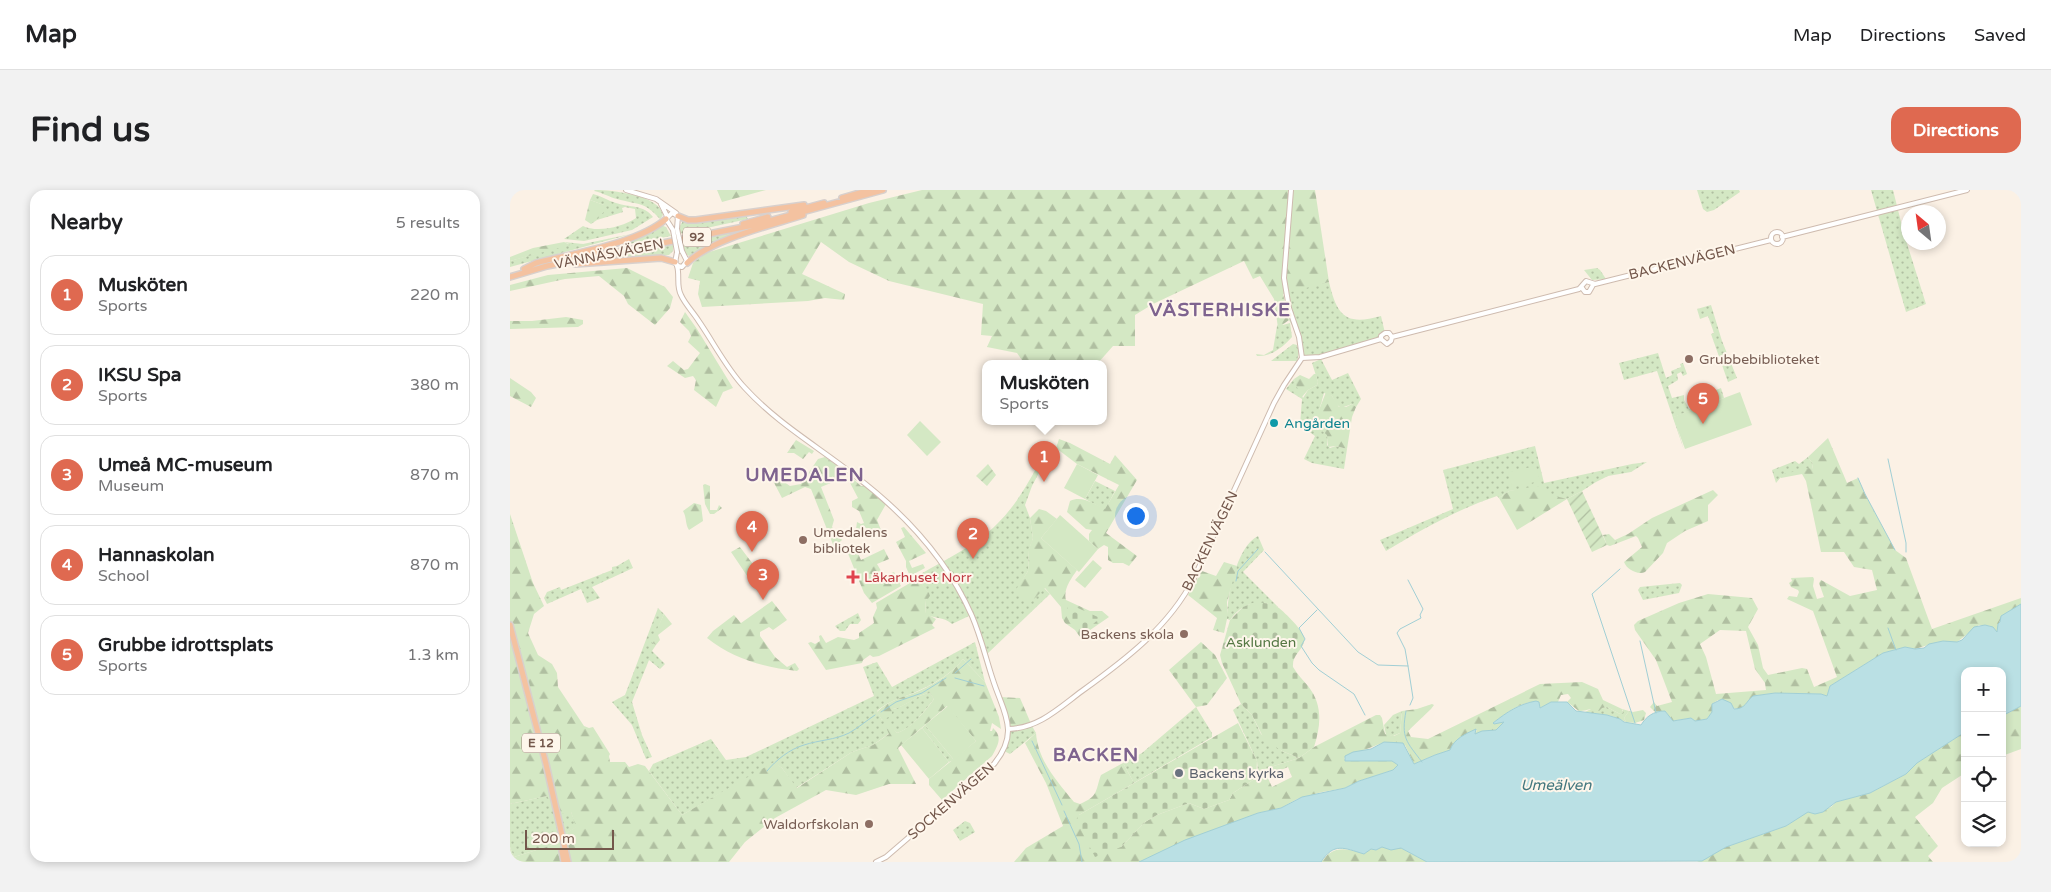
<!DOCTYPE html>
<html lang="en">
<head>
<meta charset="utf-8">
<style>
  body { margin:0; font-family:"Varela Round",sans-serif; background:#f2f2f2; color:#202124 }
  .controls { position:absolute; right:15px; bottom:15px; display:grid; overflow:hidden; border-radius:10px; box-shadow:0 2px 8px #0003 }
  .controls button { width:45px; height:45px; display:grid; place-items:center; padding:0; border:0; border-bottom:1px solid #e0e0e0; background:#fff; color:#202124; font:25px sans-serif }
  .compass { position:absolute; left:1391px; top:15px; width:45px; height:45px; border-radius:50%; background:#fff; box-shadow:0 2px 8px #0003; rotate:331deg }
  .scale { position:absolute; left:15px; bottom:12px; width:89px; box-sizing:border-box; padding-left:5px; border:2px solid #73574b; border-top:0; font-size:14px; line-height:18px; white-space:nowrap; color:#73574b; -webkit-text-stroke:4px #fef6eb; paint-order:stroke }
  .you { position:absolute; left:625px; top:325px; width:18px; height:18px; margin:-12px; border:4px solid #fff; border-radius:50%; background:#1a73e8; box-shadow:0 0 0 8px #1a73e833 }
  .badge { display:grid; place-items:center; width:32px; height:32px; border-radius:50%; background:#df6950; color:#fff; font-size:16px; font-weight:700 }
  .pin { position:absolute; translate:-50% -41px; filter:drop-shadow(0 1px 2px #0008) }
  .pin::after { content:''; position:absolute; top:26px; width:18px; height:15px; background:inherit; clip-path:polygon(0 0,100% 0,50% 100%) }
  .popup { position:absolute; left:472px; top:170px; width:125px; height:65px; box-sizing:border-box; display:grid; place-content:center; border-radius:10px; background:#fff; filter:drop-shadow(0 1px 4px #0005); font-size:16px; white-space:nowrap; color:#757577 }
  .popup b { font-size:19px; color:#202124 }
  .popup::after { content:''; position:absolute; left:50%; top:100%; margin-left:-10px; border:10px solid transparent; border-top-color:#fff }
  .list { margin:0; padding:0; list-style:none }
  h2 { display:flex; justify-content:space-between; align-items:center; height:65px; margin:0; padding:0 20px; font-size:21px }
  h2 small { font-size:16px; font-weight:400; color:#757577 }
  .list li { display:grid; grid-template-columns:32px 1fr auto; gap:15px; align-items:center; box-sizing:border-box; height:80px; margin:0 10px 10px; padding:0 10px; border:1px solid #e0e0e0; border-radius:15px }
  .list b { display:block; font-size:19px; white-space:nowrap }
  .list p { margin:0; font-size:16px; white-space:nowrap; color:#757577 }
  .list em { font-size:16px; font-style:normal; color:#757577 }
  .icon { flex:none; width:28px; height:28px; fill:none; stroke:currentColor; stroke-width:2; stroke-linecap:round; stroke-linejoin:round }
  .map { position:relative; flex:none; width:1511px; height:672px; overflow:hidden; border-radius:15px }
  header { display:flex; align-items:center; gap:30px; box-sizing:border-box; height:70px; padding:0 25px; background:#fff; border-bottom:1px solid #e0e0e0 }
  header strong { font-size:24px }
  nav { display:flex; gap:28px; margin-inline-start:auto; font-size:18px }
  .intro { display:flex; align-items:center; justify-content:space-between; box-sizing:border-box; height:120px; padding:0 30px }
  h1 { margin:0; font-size:35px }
  .button { padding:12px 22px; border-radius:15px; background:#df6950; color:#fff; font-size:18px; font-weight:700 }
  main { display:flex; gap:30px; padding:0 30px }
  aside { flex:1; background:#fff; border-radius:15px; box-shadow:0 2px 8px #0003 }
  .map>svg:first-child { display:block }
</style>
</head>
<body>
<header>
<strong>Map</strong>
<nav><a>Map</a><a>Directions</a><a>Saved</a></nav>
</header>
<div class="intro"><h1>Find us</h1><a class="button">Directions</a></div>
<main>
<aside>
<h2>Nearby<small>5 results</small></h2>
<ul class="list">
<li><span class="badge">1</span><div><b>Musköten</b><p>Sports</p></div><em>220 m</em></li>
<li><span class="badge">2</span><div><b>IKSU Spa</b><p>Sports</p></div><em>380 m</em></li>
<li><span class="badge">3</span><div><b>Umeå MC-museum</b><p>Museum</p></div><em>870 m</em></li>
<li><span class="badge">4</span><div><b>Hannaskolan</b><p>School</p></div><em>870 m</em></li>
<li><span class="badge">5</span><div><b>Grubbe idrottsplats</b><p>Sports</p></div><em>1.3 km</em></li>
</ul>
</aside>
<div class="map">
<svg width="1511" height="672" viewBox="0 0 1511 672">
  <defs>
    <pattern id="grass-dots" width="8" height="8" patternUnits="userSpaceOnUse" patternTransform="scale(1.25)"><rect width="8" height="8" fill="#d4e8c4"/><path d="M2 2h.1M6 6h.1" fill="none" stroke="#b0bfa1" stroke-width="1.8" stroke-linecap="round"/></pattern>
    <pattern id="forest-firs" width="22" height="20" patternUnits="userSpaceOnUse" patternTransform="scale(1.25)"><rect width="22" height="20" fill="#d4e8c4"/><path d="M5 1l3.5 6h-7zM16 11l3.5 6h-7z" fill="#b0bfa1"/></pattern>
    <pattern id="cemetery-stones" width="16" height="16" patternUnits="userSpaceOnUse" patternTransform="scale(1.25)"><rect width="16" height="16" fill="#d4e8c4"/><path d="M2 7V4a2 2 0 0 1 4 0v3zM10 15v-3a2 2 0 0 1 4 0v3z" fill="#b0bfa1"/></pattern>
    <pattern id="garden-furrows" width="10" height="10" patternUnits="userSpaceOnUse" patternTransform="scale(1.25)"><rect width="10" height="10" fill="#d4e8c4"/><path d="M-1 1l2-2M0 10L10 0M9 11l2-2" fill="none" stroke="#b0bfa1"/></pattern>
  </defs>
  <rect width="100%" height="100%" fill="#fbf1e5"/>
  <path fill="url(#grass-dots)" d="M85,0C101,0 150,5 153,25L150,29C134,11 128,15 107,9C99,7 93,3 84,1Z
    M1187,0H1229L1230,2L1204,20L1197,22L1193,19Z
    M1361,0H1383L1394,44L1416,114L1396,122Z
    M83,4C92,6 98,11 106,13C120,18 133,14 143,27L122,40L74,51L54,49L73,36C87,43 113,37 126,28L125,19L115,17L112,18L113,22L87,30L81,34L94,15L80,10Z
    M236,26L238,29L169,44V37L173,31L186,32Z
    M151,35L156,37L161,46L82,61Z
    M238,39L240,41L198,56L179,66L176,64L170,52Z
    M121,44L0,77V71L59,54L54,52L73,54Z
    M163,55V61L159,65L99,67Z
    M1087,78L1090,80L1096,89L1082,90L1074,80Z
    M819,92C827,126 836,136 871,126L875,143L871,147L810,167L792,168L789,147L779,130L776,100Z
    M1201,115L1212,151L1227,188L1218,192L1201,144L1204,143L1198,126L1190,129L1187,119Z
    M770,132L773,135L780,133L782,147C773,157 761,167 747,166L746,164L754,165L763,160L767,136Z
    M783,154L787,155L789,162L787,171H761Z
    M1148,163L1156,188L1162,185L1161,181L1171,177L1170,174L1173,173L1177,184L1173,186L1171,182L1167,184L1168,190L1158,196L1162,208L1174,205V210L1179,219L1191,215L1188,207L1211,198L1214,208L1164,227L1174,260L1147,181L1114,190L1109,173Z
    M811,169L822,190L838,183L851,209L846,217L842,214L831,218L826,214L822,206L814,203L805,235L818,245L817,255L820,258L826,256L837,259L834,279L802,273L794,269L805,246L790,235L792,209L776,199L784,189L793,208L798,200L807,195L808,192L802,173Z
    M1025,256L1034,293L1122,274L1137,272L1121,282L1098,286L1086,292L1072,301L1057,309L1010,300L999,301L989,308L987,306C948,319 911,340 876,361L870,350L943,319L933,280Z
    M537,258L541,260L522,296L515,315L520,328L523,348L519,360L518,381L506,401L534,398L540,404L476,465L461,425L442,434C433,426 424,429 415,424L416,410L419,404L411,393L404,388C432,371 466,356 488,333C510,311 523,284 537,258Z
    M1298,267L1303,274L1302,279H1298L1271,287L1266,293L1262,280L1285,271L1289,274Z
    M585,291L605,301L595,320L575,309Z
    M748,346L754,360L733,382L768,417C748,409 732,413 720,430L717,429C717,407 726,357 748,346Z
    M119,369L123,378L82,397L90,408L77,413L71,399L37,414L34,408L37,402L50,397L51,400L102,380V377L107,376Z
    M1170,393L1172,395L1169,403L1133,410L1128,400L1130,397Z
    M148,418L154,424L142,452L146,455L142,461L155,474L150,479L139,470L122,512L132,545L142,567L136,569L122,535L102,512L115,505Z
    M348,423L351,430L348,434H340L335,441H330L325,436Z
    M465,452L475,492L453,469C443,483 425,493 410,500C396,507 379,510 367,521L372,530L383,519C396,517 406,504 420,503L424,509C415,520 402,539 387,543L384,540L363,555L342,562L286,598L272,578L264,573L172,625L139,581L143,574L201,549L216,570L236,567L364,506L353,477L367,472L382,497Z
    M731,514L742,525L751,544L772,561L789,568L748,581L747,571L723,520Z
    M686,517L702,543V547L624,593L613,573L632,563Z
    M1097,517L1110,524L1113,521L1112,519L1119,521L1114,528L1116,532L1102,526L1075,522L1081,519Z
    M892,521L890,543L883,546L876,545L874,535L883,525Z
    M415,535L444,570L439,572L412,538Z
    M522,536L526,543L500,564L494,561L499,539Z
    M37,606L61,622L67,637L53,645L49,653L4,667L0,657V614Z
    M455,631L460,633L465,642L450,651L443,640Z"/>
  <path fill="url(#forest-firs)" fill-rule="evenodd" d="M207,0H256L212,12Z
    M412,0H805L819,92L773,104L779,130L768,138L764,109L750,86L743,89L734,71L643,114L625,125V156H603L588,173H514L507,163L477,157L482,146L471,145L473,114L379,91L339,72L311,52L292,84L335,104L334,110L315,108L298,111L192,117L188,104L190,91L178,88L183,73L196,63L359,13Z
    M80,10L94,15L97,19L81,34L75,30Z
    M54,52L60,55L0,71V67L23,58Z
    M117,78L155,97L163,107L160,118L145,135L118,114L114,106L89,86L55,89L0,101V95L38,85Z
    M175,122L187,139L223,198L213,202L206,217L184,200L186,190L183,186L175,188L157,176L163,171L174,180L178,179L190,163L178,152L181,146L179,141L170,132Z
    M56,127L73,130V134L68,137L0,139V131H22Z
    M804,184H806L808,192L807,195L798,200L791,208L784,189L790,185L799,189Z
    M0,188L21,202L26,208L21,217L0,206Z
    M816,202L822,206L829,217H836L842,214L846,217L842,227L837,259L826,256L818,257L817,245L805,235L802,229L804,223L809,220Z
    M1318,248L1337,293L1348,288L1355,304L1385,360L1396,368L1422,439L1511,408V414C1497,428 1491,419 1487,442L1480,436L1469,435L1447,452H1428L1405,459L1395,457L1373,463L1320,496L1317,506L1311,504L1265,503L1243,506C1240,509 1238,512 1235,516C1228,524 1216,514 1208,510L1202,514V522L1197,529L1185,531L1181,528L1163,531L1155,521L1146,523L1140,517L1144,512L1147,516L1162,512L1146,470L1125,440L1124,435L1128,431L1169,413L1198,404L1242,408L1248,419L1238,437L1248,455L1253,478L1258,485L1292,478L1297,479L1304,497L1327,487L1303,421L1277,409L1279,406L1287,407L1289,402L1288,400L1281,397L1279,393L1282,391L1281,388L1303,387L1304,389L1303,396L1307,409L1314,407L1309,393L1311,390L1340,406L1367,400L1362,380L1344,377L1334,362H1311L1296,291L1292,284L1271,288L1270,285L1298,278L1302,279L1303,274L1298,267ZM1210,440L1236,441L1245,479L1255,493L1256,500L1206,504L1196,467L1190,454Z
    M549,249L560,253L600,274L605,265L627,290L596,343L627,366L619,376L613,373H603L598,370V357L594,355L588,359L579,351V344L582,340L576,339L557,322L560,311C572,305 584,314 595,319L609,295L567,274L546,258Z
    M286,250L304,261L302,264L299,262L293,269L284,263H277Z
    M315,267L336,282V287L326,291L322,286L323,292L311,297L324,330L322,337L332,350L324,357L301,299L295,297L272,308L261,287L263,284L280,296L291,294L308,269Z
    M340,286L351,296H355L376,314L367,330L371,340H358L355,337L353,340L354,345L351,348L346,339L347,332L351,334L354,333L349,321L342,317V311L348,308L338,289Z
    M195,294L200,296V320H207L209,315L212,318L204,324H200L195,314L193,295Z
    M1027,296L1036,299L1041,305L1057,309L1007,340L989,308L999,301Z
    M1203,300L1208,305L1198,315V331L1175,341L1157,353L1153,363L1135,382C1128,385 1117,380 1114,372L1132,357L1128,348L1126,346L1100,356L1097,355L1093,345L1099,344L1105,350L1118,344L1142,328Z
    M184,313L191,315L193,331L179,340C175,334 177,328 173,321Z
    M529,319L536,321L547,329L531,348L567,380C561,389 553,399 556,410L580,421H592L599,427L570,447L565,440L555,433L552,428L551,417L535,398L518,415L505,401L518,381L519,359L523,348L520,328Z
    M0,324L23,393L34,416L24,424L18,443L28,465L42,474L47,483L48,497L74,536L79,538L83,537L100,564L99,566L100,572H115L119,577L128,574L135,576L172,625L264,572L272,578L287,598L342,562L363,555L379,544L374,533L377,531L387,543C401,539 416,520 424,509L420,503C406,504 397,517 383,519L381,526L372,530L367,522C378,510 395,507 409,501C424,494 443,483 453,469L475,492L489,527L491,539L482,533L480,541H482L483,538C493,547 488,555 482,566L432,610L419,595V589L466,551L437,516L388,558L406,594H379L346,605L316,600L265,628L235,652L219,672H9L8,670L0,672V657L4,667L49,653L53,645L66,637L61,622L47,625L37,606L0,614Z
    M394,337L416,363L399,371L402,378L413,374L415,378L400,386L396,377V371L386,352L395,347L391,338Z
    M230,357L258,394L248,402L221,362Z
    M345,357L351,370L374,359L379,369L367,374L374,386L384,382L391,396L362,413L354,403L337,361Z
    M714,372L727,376L717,412V429L714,443L703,440L707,428L678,405L692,381L706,386Z
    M405,390L411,393L419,403L420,406L416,410L415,423L426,429L422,435L425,438L369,466L363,467L360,465L353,470L352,473L316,480L298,453L301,452L305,454L310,451L309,446L311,445L316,453L328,447L344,450L349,448V443L364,433L363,427L367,418L366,413Z
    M262,411L277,430L263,440L259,437L250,442V446L265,467L277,477L285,473L289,479L287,481C252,477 224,469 197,448L203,441L224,425L231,433Z
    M154,424L162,434L148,445L150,450L146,455L141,452Z
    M1072,492L1088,499L1093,510L1112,519L1113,523L1110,524L1097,517L1092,518L1089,521L1081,519C1065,523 1071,521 1057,512L1061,508L1058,504L1051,505L1048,512H1041L1030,518L1029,512C1012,510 996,523 983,533L984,534L994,532L986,540L965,544L967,540L942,555L941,560L925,565L904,574L895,555L872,553L834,568L836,571H882L888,575L883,580L849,591L835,598L812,602L787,609L771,618L748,623L629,672H504L516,658L553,636L536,593L515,553L526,543C528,571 547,591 564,612L570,614C589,606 585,601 591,585L613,573L624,593L569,625L611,657L635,632L647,625L679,613L694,619L719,610L723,603L746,588L748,581L789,568L804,557L866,525H870L872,528L875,544L884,546L890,543L892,521L907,519L922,514L924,515L921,519L898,541L901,547L918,549L1030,494ZM778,577L782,587L762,597L757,586Z
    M490,507L510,508L522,536L499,539Z
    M1511,516V559L1492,566V526Z
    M1133,520L1136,523L1134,530L1125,533L1116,532L1114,528L1119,521L1123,522Z
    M1455,542V583L1432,598L1423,613L1405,627L1428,656L1418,666L1423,672H1187L1216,657L1276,636L1298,621L1305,623L1321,617L1326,612L1360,603L1396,584L1407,573Z
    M872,657L883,659L891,658L917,672H811C815,669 816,665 820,663C830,656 844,660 854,664L861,659L866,660Z"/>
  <path fill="url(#cemetery-stones)" d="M745,412C753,413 762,413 769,418C775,423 798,444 794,452C791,462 782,465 783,477C787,484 793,490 798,496C813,515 811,535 804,557L789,568L772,561L754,549L742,525L731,514L712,473L710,465L720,430L733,417Z
    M559,414L590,428L575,441L560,433L556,422Z
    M691,452L705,465L717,488L697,515L686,517L659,480Z
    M728,533L747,571L746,588L723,603L719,610L694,619L679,613L647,625L635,632L611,657L585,667L566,630L569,625Z"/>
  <path fill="url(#garden-furrows)" d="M478,274L486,285L477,296L466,286Z
    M1072,301L1097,355L1082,362L1057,309Z"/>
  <path fill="#d4e8c4" d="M1230,202L1242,235L1175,259L1163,227Z
    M410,231L431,252L417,266L397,245Z
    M567,274L588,285L575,309L554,298Z
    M1026,276L1030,291L1002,297L998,282Z
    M550,325L588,359L569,382L531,348Z
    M583,370L592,378L575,398L565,390Z
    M438,516L466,551L444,570L415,535Z
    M412,538L439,572L419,589L391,555Z"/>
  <path fill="#bae0e4" stroke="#a1cfd5" d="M1511,414V516L1492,526V481H1455V542L1407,573L1396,584L1360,603L1326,612L1313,622L1305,624L1298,622L1276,636L1216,657L1192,671L917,672L891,658L881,660L872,657L866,660L861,659L854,664C834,658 824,652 811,672H629L675,650L748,623L771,618L792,607L835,598L849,591L883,580L888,575L882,571H835V566L843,562L861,559L874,552L893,553L904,574L925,565L940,560C944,549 955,544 966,539L965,544L972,541L986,540L994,532L984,534L983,533C997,522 1009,514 1026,511L1029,512L1030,518L1041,512H1057L1066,521L1097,525L1110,529L1114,532L1131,535C1136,527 1143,521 1155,521L1163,531L1181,528L1185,531L1197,529L1202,522V514L1212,509L1221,513L1224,519C1236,519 1236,511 1243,506L1265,503L1311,504L1317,506L1320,496L1373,463L1395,457L1405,459L1414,458L1419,454L1433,451L1447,452L1452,450L1464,437L1475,435L1483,437L1487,442L1488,434L1490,432L1491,426Z"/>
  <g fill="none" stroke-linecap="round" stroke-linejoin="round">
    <path stroke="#a1cfd5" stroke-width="1" d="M1378,269L1396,353V362
      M1348,288L1355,304L1385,360
      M755,362L848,462L868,475L898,476
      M1110,379L1082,404L1125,533
      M898,390L913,419L910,425L911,428L890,439L887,443L895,459L898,476L903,508L900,515
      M726,391L728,381L748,359
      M807,420L789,438L795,449L791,456L802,473L809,480L844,504L855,525
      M1378,438L1386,460
      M1130,451L1146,523
      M445,483L461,469
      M445,488L474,496
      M896,521C891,548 896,551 912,572
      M371,522L386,512L412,503L436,488
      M522,551L552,615
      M257,581C266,570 280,559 294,555C309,550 325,550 339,543C348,538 356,531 365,525
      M554,621L569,654L572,672"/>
    <g stroke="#cebbaf" stroke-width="6">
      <path id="tertiary" d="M116,0L146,9L166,23
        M781,0L774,88L779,118L789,147L792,168
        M151,14L157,26
        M163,40L156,29L162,23L168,26L167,39
        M1261 48a6 6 0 1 1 12 0a6 6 0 1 1-12 0Z
        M1272,47L1457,0
        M167,62L165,73L168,76L172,77L177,71L172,61
        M167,76C170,85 166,96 171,105C175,114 183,122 188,130C204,153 216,178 235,198C267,233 307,256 344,285C393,322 437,369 462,426C471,447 476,469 483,490C494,524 510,542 484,574L376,667L366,672
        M1072,98L1075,102H1079L1083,95
        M871,149L877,154L881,151L882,147L1069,99L1076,91L1085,94L1261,50
        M792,168L810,167L871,149V146L875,143H879L882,147
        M499,539C529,538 549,518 572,501C615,470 659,437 684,388L764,213L774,195L792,168"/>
    </g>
    <g stroke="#d8d0cd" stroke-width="8">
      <path id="trunk" d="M332,8L360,0
        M281,22L314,13
        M168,26L178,30H186L294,15
        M233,34L258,27
        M68,67L87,63
        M177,73C202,49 259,36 293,25
        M65,74L151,68L165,72
        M14,79L26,73C64,63 127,54 156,29
        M0,87L37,76L244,35L373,0
        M0,435L36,574L58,672
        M52,661L54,672"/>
    </g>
    <use href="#tertiary" stroke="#fff" stroke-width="4"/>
    <use href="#trunk" stroke="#f4c2a0" stroke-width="5"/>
    <g stroke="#cebbaf" stroke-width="6" stroke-linecap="butt">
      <path id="tertiary-bridge" d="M167,39L172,61
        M163,40L167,62"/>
    </g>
    <use href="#tertiary-bridge" stroke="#fff" stroke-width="4"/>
  </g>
  <g fill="#8d6e63" stroke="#fef6eb" stroke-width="2">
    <circle cx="1179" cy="169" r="5"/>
    <circle cx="293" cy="350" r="5"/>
    <circle cx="674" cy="444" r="5"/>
    <circle cx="359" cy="634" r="5"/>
  </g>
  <circle fill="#0f9aa8" stroke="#fef6eb" stroke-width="2" cx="764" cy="233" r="5"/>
  <path fill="#e0444e" stroke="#fef6eb" stroke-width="2" d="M340.5 379.5h5v5h5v5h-5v5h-5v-5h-5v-5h5z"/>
  <circle fill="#6b7280" stroke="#fef6eb" stroke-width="2" cx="669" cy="583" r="5"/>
  <g text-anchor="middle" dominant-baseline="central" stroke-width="4" stroke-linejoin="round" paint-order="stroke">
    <g fill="#fef6eb" stroke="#9d877b" stroke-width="1">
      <rect x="173" y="37.5" width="28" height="19" rx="4"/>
      <rect x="12" y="543.5" width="38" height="19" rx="4"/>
    </g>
    <g font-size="12" font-weight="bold" fill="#73574b">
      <text x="187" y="47">92</text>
      <text x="31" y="553">E 12</text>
    </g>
    <g font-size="14" fill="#73574b" stroke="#fef6eb">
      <text transform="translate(99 64) rotate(-11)">VÄNNÄSVÄGEN</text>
      <text transform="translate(1172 72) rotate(-14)">BACKENVÄGEN</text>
      <text transform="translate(700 351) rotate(-64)">BACKENVÄGEN</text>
      <text transform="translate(441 611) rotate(-41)">SOCKENVÄGEN</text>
    </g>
    <g font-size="14" fill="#785e54" stroke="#fef6eb" text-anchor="start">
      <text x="1189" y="169">Grubbebiblioteket</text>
      <text x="303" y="342">Umedalens<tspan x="303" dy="16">bibliotek</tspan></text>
      <text x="664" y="444" text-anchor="end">Backens skola</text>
      <text x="349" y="634" text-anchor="end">Waldorfskolan</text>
    </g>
    <g font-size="14" fill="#0d838f" stroke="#fef6eb" text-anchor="start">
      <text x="774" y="233">Angården</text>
    </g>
    <g font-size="14" fill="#be3a42" stroke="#fef6eb" text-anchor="start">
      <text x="354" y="387">Läkarhuset Norr</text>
    </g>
    <g font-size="14" fill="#557844" stroke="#fef6eb">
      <text x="751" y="452">Asklunden</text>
    </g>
    <g font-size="14" fill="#5b616d" stroke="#fef6eb" text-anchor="start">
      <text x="679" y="583">Backens kyrka</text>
    </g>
    <g font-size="15" font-style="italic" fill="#43777e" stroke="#fef6eb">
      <text x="1046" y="595">Umeälven</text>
    </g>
    <g font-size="19" font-weight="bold" letter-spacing="1" fill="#7e638f" stroke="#fef6eb">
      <text x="710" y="120">VÄSTERHISKE</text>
      <text x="295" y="285">UMEDALEN</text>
      <text x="586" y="565">BACKEN</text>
    </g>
  </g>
</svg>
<div class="controls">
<button>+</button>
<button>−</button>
<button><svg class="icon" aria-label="locate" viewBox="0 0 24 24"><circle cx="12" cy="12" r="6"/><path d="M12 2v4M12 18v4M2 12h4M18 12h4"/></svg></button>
<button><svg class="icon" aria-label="layers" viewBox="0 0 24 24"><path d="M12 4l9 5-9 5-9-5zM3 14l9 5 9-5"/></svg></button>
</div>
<svg class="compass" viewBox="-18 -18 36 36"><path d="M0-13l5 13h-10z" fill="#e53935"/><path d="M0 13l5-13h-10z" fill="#757577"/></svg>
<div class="scale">200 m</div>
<div class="you"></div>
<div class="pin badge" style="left:534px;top:292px">1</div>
<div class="popup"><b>Musköten</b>Sports</div>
<div class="pin badge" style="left:463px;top:369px">2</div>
<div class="pin badge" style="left:253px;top:410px">3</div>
<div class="pin badge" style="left:242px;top:362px">4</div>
<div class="pin badge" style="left:1193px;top:234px">5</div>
</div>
</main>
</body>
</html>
